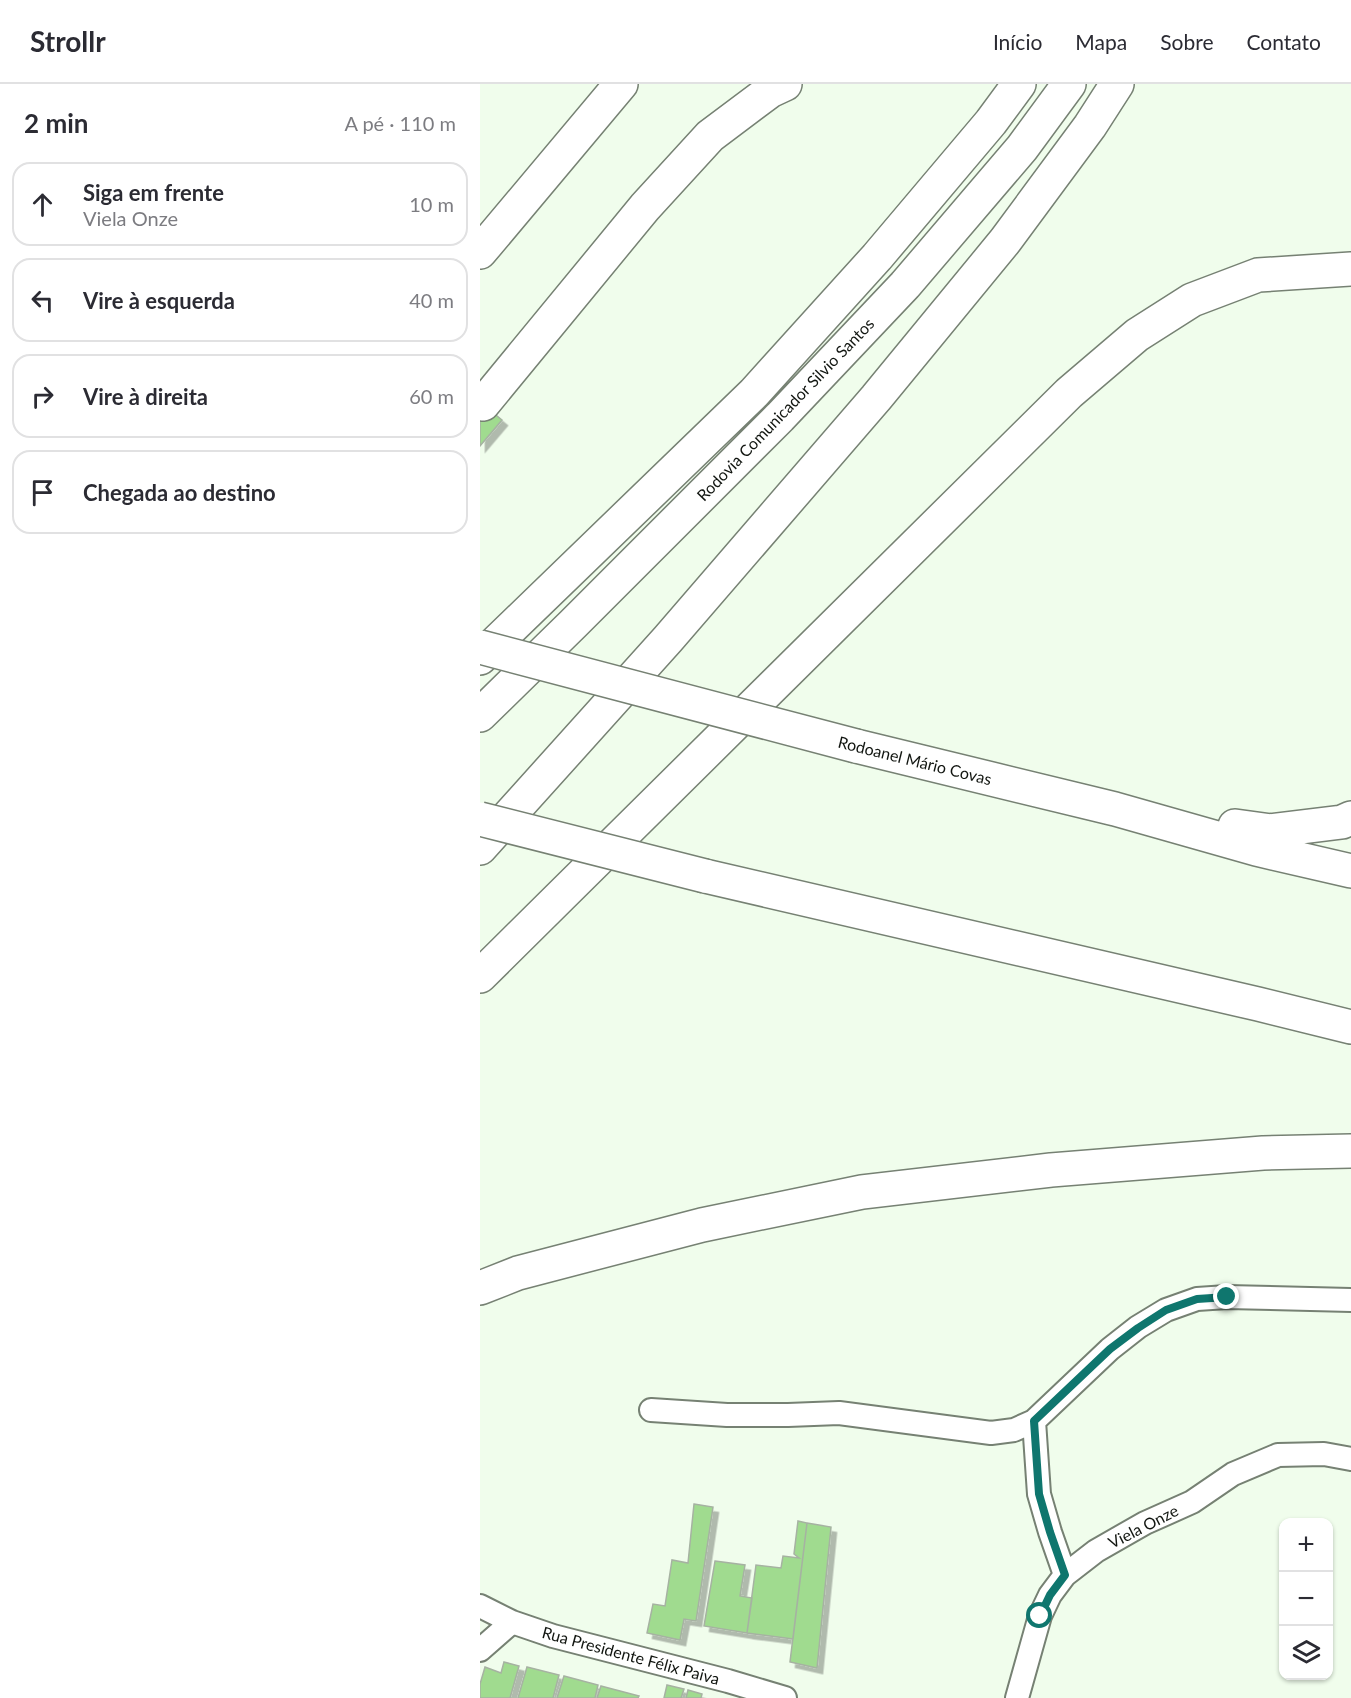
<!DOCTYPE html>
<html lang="pt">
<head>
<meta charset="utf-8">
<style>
  body { margin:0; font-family:Lato,sans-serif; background:#f2f2f3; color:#2b2b33 }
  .controls { position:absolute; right:18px; bottom:18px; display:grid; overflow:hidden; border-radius:12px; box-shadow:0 2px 4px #0004 }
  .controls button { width:54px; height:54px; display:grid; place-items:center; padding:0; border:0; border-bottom:2px solid #e1e1e2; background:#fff; color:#2b2b33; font:30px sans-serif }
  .stop { position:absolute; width:18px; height:18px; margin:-14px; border:4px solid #0f766e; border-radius:50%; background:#fff }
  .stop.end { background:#0f766e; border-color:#fff; box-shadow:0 2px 6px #0008 }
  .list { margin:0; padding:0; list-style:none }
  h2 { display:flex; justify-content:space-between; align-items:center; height:78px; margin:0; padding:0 24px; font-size:26px }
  h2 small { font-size:20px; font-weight:400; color:#7c7c81 }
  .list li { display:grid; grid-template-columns:39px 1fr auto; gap:18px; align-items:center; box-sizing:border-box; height:84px; margin:0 12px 12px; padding:0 12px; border:2px solid #e1e1e2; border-radius:18px }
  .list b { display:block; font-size:22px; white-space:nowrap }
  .list p { margin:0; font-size:20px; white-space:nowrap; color:#7c7c81 }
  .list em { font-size:20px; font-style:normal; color:#7c7c81 }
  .icon { flex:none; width:33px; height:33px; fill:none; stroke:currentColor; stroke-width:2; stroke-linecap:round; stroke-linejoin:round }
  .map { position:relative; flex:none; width:871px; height:1614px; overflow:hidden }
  header { display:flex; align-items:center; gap:36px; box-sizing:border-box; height:84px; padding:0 30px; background:#fff; border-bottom:2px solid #e1e1e2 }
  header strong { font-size:28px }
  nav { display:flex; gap:33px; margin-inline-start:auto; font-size:21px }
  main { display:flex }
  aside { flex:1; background:#fff }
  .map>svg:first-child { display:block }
</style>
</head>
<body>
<header>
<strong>Strollr</strong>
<nav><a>Início</a><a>Mapa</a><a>Sobre</a><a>Contato</a></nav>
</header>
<main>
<aside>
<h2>2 min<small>A pé · 110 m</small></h2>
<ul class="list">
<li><svg class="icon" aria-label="ahead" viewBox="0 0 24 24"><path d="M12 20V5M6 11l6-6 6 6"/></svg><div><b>Siga em frente</b><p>Viela Onze</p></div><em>10 m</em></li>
<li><svg class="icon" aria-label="left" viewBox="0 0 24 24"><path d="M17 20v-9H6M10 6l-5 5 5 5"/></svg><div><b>Vire à esquerda</b></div><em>40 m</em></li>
<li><svg class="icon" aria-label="right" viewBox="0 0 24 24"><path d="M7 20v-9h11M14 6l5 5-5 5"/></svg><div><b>Vire à direita</b></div><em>60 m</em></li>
<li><svg class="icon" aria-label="arrive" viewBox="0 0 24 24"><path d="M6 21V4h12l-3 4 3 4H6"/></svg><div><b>Chegada ao destino</b></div></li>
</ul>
</aside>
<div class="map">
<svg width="871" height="1614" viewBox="0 0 871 1614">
  <defs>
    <filter id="shadow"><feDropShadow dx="5.5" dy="5.5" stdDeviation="0" flood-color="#0004"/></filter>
  </defs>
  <rect width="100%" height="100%" fill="#f0fdec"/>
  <path fill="#a0db8f" stroke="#a6b2a2" stroke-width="1.5" filter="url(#shadow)" d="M0,318L22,336L0,362Z
    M214,1420L233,1423L216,1537L204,1535L200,1556L167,1549L173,1520L185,1522L192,1476L208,1479Z
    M318,1437L327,1439L313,1555L267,1549L276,1481L301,1484L303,1472L319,1474L314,1470Z
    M327,1439L351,1443L337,1584L310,1578Z
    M235,1477L265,1481L260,1512L272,1514L267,1549L224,1542Z
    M24,1578L39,1582L30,1614H0V1600L5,1583L21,1589Z
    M47,1583L79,1591L73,1614H38Z
    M84,1592L118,1601L115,1614H77Z
    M187,1601L204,1605L201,1614H184Z
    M121,1602L159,1612L158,1614H117Z
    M208,1606L222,1610L221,1614H206Z"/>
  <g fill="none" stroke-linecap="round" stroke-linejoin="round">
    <g stroke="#768173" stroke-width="26">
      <path id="street" d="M171,1326L247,1331H308L359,1329L511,1349L534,1346L554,1337L630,1265L658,1243L686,1226L717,1215L747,1213L871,1216
        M554,1337L559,1410L570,1448L585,1491
        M0,1522L32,1538L73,1552L248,1597L305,1614
        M0,1566L32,1538
        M537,1614L560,1532L570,1511L585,1491L616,1467L665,1439L712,1418L753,1390L798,1371L844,1370L871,1375"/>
    </g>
    <g stroke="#768173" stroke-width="36">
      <path id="highway" d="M0,168L141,0
        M3,320L165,123L230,52L290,7L305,0
        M0,574L274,309L397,173L511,38L539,0
        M0,631L93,540L300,333L425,201L542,64L589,0
        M376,662L635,725L776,765L871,787
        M755,742L790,747L862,738L871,734
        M0,764L188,555L396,314L525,157L610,42L637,0
        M225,792L778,920L871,943
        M0,892L589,309L657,251L712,216L778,191L871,185
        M0,1204L38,1189L222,1141L382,1108L571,1086L783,1069L871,1067"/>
    </g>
    <use href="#street" stroke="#fff" stroke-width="22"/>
    <use href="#highway" stroke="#fff" stroke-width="33"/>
    <g stroke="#768173" stroke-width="36" stroke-linecap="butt">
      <path id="highway-bridge" d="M0,563L376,662
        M0,735L225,792"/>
    </g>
    <use href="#highway-bridge" stroke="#fff" stroke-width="33"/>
  </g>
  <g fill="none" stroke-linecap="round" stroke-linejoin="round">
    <path stroke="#0f766e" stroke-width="8" d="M560,1532L570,1511L585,1491L570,1448L559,1410L554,1337L630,1265L658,1244L686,1226L717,1215L747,1213"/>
  </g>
  <g text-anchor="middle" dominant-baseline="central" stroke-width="4.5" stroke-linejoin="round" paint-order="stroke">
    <g font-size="16" fill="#111510" stroke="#fff">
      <text transform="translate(305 325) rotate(-46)">Rodovia Comunicador Silvio Santos</text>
      <text transform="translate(435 676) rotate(14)">Rodoanel Mário Covas</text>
      <text transform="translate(663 1442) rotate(-27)">Viela Onze</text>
      <text transform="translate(151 1571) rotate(15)">Rua Presidente Félix Paiva</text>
    </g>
  </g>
</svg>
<div class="controls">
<button>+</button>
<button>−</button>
<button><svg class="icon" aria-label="layers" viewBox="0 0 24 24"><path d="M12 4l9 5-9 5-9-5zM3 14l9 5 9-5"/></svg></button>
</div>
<div class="stop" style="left:560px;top:1532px"></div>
<div class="stop end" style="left:747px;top:1213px"></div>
</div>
</main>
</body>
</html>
